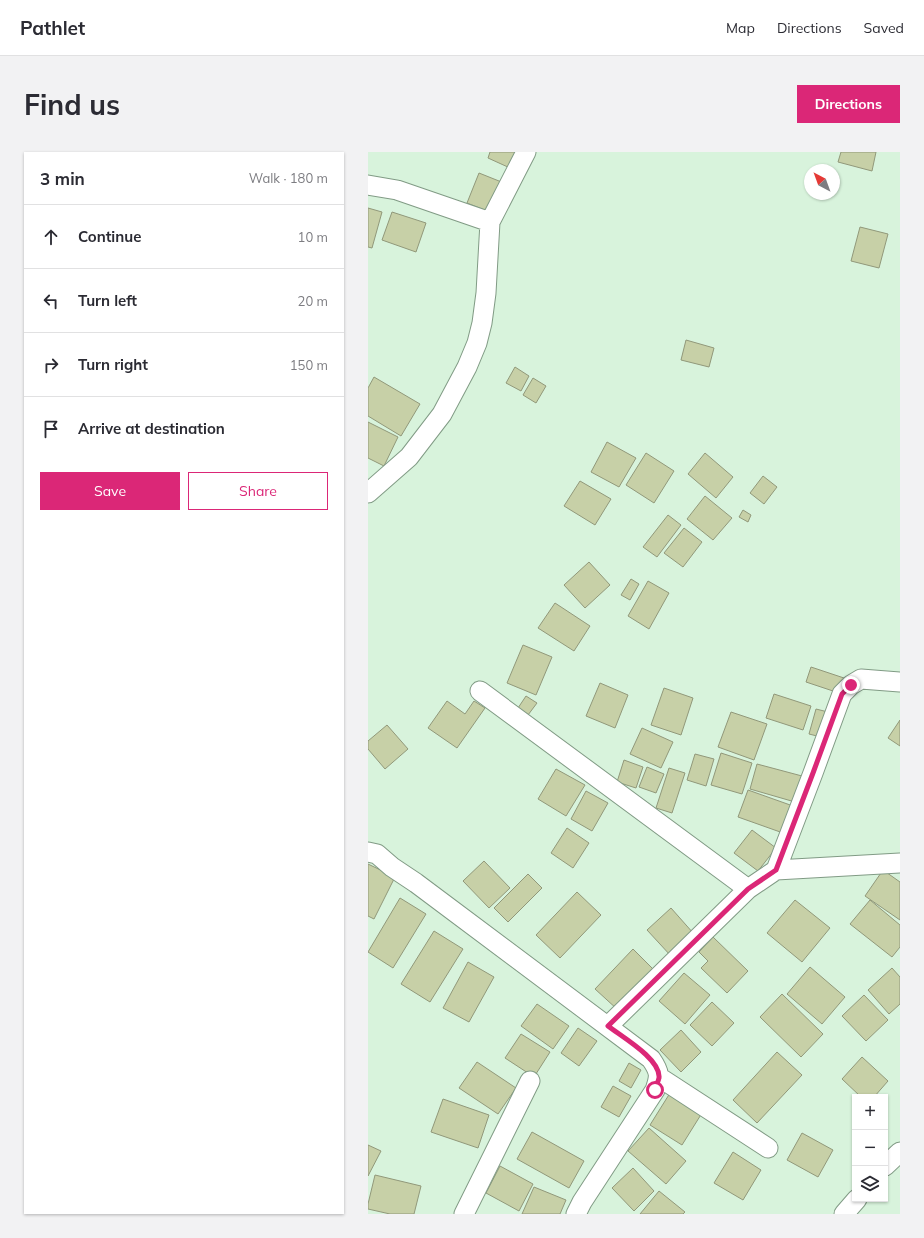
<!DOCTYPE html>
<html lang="en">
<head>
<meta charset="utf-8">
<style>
  body { margin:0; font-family:Mulish,sans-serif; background:#f2f2f3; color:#2b2b33 }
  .controls { position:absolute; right:12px; bottom:12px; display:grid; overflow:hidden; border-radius:0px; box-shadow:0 1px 3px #0004 }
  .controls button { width:36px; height:36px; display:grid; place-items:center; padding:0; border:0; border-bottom:1px solid #e1e1e2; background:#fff; color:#2b2b33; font:20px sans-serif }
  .compass { position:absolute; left:436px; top:12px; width:36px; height:36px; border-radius:50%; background:#fff; box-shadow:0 1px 3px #0004; rotate:319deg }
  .stop { position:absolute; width:12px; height:12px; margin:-9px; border:3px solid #db2777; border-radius:50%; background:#fff }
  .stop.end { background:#db2777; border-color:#fff; box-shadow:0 1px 4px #0008 }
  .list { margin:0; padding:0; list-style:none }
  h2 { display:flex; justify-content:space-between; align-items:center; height:52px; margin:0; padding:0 16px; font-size:17px }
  h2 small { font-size:13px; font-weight:400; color:#7c7c81 }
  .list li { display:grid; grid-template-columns:26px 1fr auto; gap:12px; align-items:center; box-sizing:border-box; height:64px; padding:0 16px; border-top:1px solid #e1e1e2 }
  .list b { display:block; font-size:15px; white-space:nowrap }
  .list em { font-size:13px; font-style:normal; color:#7c7c81 }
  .actions { display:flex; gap:8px; padding:12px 16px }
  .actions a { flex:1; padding:9px 0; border:1px solid #db2777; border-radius:0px; text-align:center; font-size:14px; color:#db2777 }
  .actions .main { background:#db2777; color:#fff }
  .icon { flex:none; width:22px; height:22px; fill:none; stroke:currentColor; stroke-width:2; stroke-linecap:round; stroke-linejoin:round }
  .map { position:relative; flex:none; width:532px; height:1062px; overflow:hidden; border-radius:0px }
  header { display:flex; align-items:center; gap:24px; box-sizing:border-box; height:56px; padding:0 20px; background:#fff; border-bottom:1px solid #e1e1e2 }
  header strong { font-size:19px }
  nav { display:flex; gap:22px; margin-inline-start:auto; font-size:14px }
  .intro { display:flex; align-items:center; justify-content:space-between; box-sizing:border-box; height:96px; padding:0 24px }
  h1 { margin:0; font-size:28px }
  .button { padding:10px 18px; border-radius:0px; background:#db2777; color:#fff; font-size:14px; font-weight:700 }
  main { display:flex; gap:24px; padding:0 24px }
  aside { flex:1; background:#fff; border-radius:0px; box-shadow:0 1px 3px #0004 }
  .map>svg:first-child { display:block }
</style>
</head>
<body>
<header>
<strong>Pathlet</strong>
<nav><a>Map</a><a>Directions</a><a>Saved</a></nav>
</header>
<div class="intro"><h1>Find us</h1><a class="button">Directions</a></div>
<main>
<aside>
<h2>3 min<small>Walk · 180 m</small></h2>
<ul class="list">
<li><svg class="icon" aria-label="ahead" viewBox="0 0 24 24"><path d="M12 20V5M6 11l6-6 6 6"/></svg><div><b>Continue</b></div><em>10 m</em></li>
<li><svg class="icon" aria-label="left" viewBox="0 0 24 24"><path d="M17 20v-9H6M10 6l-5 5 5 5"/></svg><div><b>Turn left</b></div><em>20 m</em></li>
<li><svg class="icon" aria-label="right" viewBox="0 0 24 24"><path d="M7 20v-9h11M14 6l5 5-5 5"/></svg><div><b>Turn right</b></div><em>150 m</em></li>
<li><svg class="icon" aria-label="arrive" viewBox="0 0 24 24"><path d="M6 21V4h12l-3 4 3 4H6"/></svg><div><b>Arrive at destination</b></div></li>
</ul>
<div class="actions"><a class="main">Save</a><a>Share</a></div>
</aside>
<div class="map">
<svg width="532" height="1062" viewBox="0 0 532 1062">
  <rect width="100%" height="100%" fill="#d8f3dc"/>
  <path fill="#c7d0a7" stroke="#91987a" d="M122,0H148L142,16L120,6Z
    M473,0H508L504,19L470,10Z
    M111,21L136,31L124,61L99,51Z
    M0,56L14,60L4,96L0,95Z
    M24,60L58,71L48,100L14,88Z
    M492,75L520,82L511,116L483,109Z
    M318,188L346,196L341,215L313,208Z
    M147,215L161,224L153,239L138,231Z
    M6,225L52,252L33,284L0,264V236Z
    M165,226L178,234L168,251L155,243Z
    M0,270L30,285L16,314L0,306Z
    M239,290L268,306L251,335L223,320Z
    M278,301L306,319L286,351L258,333Z
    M337,301L365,325L348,346L320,322Z
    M395,324L409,335L396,352L382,341Z
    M212,329L243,347L227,373L196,354Z
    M337,344L364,366L345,388L319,367Z
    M375,358L383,363L380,370L371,365Z
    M300,363L313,373L289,405L275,395Z
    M316,376L334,390L315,415L296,401Z
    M221,410L242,433L217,456L196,433Z
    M263,427L271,432L262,448L253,443Z
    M280,429L301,441L281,477L260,464Z
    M187,451L222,474L206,499L170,476Z
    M155,493L184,505L168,543L139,531Z
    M443,515L476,526L471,541L438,530Z
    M232,531L260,543L247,576L218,564Z
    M296,536L325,546L313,583L283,573Z
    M406,542L443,554L435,578L398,566Z
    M158,544L169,551L160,563L150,556Z
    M79,549L97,562L106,549L117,556L89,596L60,576Z
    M448,557L464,561L457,586L441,582Z
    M363,560L399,572L386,608L350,595Z
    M532,568V594L520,586Z
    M19,573L40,597L17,617L0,597V589Z
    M274,576L305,590L293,616L262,602Z
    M353,601L384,611L374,642L343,633Z
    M327,602L346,607L338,634L319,628Z
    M256,608L275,615L268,636L249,630Z
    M389,612L434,624L427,650L382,637Z
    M279,615L296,622L288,641L271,635Z
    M301,616L317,621L304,661L288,656Z
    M188,617L217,633L198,664L170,647Z
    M380,638L425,654L415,681L370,665Z
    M218,639L240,651L224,679L203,667Z
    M199,676L221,691L205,716L183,701Z
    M384,678L408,696L390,719L366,701Z
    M116,709L142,736L121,756L95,729Z
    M0,712L27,725L6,767L0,764Z
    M515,718L532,730V768L497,744Z
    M160,722L174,736L140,770L126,756Z
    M209,740L233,763L192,806L168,783Z
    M32,746L58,762L25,816L0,800Z
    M427,748L462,776L434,810L399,781Z
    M502,748L532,773V795L524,805L482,772Z
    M303,756L326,782L303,804L279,778Z
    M66,779L95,797L62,850L33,832Z
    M345,785L380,819L359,841L333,816L340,809L331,800Z
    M265,797L287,819L250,858L227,837Z
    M100,810L126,825L101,870L75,856Z
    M442,815L477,845L454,872L419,842Z
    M524,816L532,825V852L521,862L500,838Z
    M316,821L342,843L317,872L291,849Z
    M414,842L455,882L433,905L392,865Z
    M496,843L520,868L498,889L474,864Z
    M344,850L366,871L344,894L322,873Z
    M169,852L201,874L185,897L153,874Z
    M210,876L229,889L211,914L193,901Z
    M313,878L333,900L313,920L292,898Z
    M153,882L182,900L166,925L137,906Z
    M409,900L434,923L389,971L365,948Z
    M494,905L520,929L506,945H493L474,927Z
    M109,910L148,936L130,962L91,936Z
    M261,911L273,918L263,936L251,929Z
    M245,934L263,944L251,965L233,955Z
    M302,941L334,961L314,993L282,973Z
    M75,947L121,963L110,996L63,980Z
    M281,976L318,1009L298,1032L260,999Z
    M164,980L216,1009L201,1036L149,1007Z
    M434,981L465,998L450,1025L419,1008Z
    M0,993L13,999L0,1024Z
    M365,1000L393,1018L375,1048L346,1031Z
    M132,1014L165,1032L151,1059L118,1041Z
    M265,1016L286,1039L266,1059L244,1036Z
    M7,1023L53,1034L46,1062H22L0,1057V1052Z
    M166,1035L198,1048L192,1062H154Z
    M291,1039L317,1060L315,1062H272Z"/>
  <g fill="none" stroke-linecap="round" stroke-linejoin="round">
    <g stroke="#819b85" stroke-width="21">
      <path id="minor" d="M0,33L29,38L122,70
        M0,341L41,305L74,262L99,215L109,191L114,171L118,141L122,70L158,0
        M112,539L380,737
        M0,700L9,702L24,715L48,731L283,907C292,920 292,924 287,938L214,1050L208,1062
        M408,718L532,711
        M240,874L380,737L408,718L445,621L474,542L483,533L493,527L532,530
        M291,925L400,996
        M517,1014L532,1000
        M96,1062L162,929
        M476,1062L489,1047"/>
    </g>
    <use href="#minor" stroke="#fff" stroke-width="19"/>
  </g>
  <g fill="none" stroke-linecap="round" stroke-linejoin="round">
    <path stroke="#db2777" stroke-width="5" d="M287,938C288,934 290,930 291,926C293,907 254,885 240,874L380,737L408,718L445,621L474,542L483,533"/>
  </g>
</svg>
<div class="controls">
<button>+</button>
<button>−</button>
<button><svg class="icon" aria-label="layers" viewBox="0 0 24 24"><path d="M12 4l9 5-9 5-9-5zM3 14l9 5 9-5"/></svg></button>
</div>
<svg class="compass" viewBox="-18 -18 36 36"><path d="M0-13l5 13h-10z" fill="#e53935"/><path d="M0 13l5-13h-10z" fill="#7c7c81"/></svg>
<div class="stop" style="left:287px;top:938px"></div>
<div class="stop end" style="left:483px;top:533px"></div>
</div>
</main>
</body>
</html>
